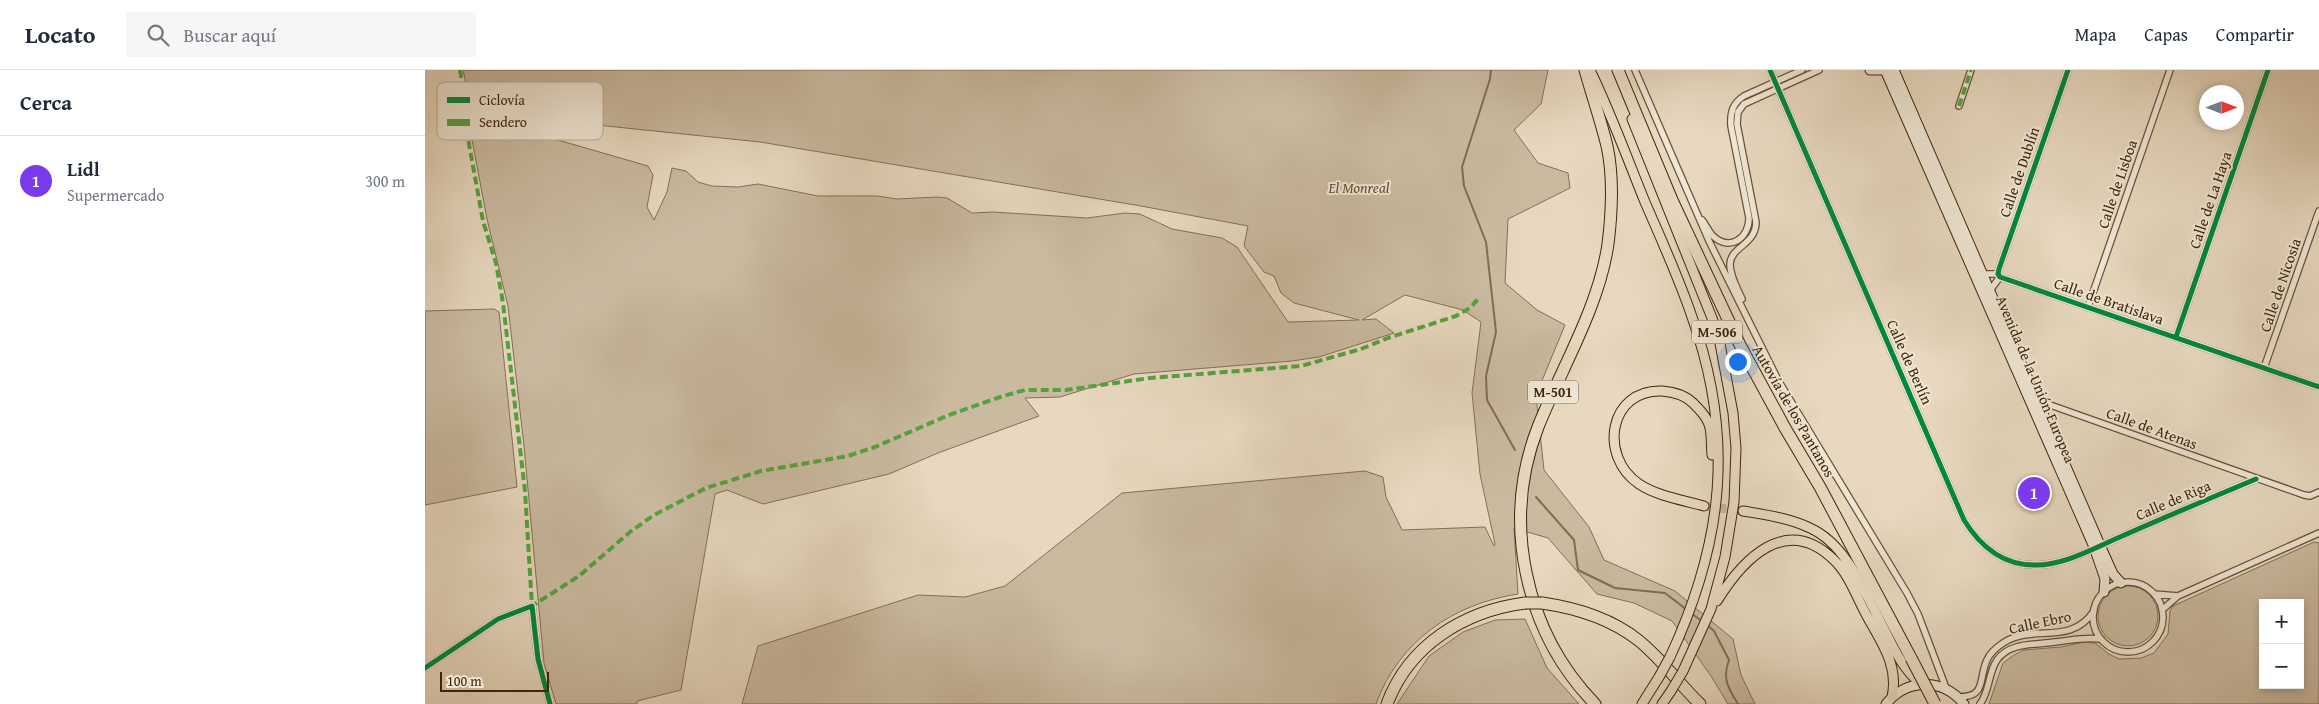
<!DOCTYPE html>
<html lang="es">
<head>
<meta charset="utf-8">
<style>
  body { margin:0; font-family:"Gentium Book Plus",serif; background:#f6f6f7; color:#1f2937 }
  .controls { position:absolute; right:15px; bottom:15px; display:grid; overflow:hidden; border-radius:0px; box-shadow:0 2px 8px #0003 }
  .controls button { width:45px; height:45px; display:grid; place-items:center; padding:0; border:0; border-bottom:1px solid #e0e1e3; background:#fff; color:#1f2937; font:25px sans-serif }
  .compass { position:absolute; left:1774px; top:15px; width:45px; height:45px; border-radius:50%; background:#fff; box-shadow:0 2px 8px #0003; rotate:90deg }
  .scale { position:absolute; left:15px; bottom:12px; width:109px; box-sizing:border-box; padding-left:5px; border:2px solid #3f260a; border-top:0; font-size:14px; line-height:18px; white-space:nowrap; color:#3f260a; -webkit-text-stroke:4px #efe6d5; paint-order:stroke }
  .you { position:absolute; left:1312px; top:291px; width:18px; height:18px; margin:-12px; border:4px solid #fff; border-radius:50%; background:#1a73e8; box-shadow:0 0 0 8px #1a73e833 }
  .badge { display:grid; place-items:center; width:32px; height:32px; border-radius:50%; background:#7c3aed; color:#fff; font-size:16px; font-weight:700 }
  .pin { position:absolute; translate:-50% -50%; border:2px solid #fff; box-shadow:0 1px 5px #0006 }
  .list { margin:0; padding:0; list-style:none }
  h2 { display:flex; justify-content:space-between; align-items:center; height:65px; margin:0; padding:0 20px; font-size:21px }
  h2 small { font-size:16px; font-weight:400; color:#747a83 }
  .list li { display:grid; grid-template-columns:32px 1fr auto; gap:15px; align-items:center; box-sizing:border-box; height:90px; padding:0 20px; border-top:1px solid #e0e1e3 }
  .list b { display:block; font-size:19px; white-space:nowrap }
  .list p { margin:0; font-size:16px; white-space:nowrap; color:#747a83 }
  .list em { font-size:16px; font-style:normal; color:#747a83 }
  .icon { flex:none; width:28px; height:28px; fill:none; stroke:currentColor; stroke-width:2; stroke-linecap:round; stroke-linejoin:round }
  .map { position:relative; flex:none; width:1894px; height:634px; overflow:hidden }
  header { display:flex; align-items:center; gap:30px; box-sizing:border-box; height:70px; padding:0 25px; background:#fff; border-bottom:1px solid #e0e1e3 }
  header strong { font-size:24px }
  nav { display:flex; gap:28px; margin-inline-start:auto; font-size:18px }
  .search { width:350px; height:45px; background:#f6f6f7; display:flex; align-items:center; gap:12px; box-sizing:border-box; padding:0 18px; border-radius:0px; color:#747a83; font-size:19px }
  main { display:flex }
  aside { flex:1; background:#fff }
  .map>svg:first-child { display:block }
</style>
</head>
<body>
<header>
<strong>Locato</strong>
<div class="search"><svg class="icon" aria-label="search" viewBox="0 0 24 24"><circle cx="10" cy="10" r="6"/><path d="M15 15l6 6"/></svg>Buscar aquí</div>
<nav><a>Mapa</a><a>Capas</a><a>Compartir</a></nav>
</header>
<main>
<aside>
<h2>Cerca<small></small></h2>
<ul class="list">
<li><span class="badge">1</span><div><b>Lidl</b><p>Supermercado</p></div><em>300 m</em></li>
</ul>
</aside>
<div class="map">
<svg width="1894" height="634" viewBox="0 0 1894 634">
  <rect width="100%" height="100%" fill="#e7d8bf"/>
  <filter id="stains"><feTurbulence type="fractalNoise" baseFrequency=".004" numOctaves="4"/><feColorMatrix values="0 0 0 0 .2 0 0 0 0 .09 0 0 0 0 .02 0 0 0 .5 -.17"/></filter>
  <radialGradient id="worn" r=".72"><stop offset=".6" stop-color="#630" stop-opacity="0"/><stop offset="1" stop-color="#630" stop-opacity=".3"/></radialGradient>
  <path fill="#cabaa0" stroke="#847055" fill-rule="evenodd" d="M38,0H1123L1116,34L1089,60L1113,93L1143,103L1145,118L1083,149L1080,213L1112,240L1140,255L1111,325L1119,400L1164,457L1179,490L1250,521L1308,569L1316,605L1330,634H1303L1286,606L1247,551L1209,533L1172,524L1123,468L1089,458L1093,524C1028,534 974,571 951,634H317L333,576L493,525L540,527L580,516L697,423L940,401L958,407L961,427L977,460L1060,457L1069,476L1070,474L1055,404L1047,323L1056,252L1038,240L980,225L937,250L951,249L969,263L894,287L867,291L709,304L635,327L600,328L614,346L513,383L464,404L338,434L302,420L290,424L256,620L212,631V634H131L119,593L99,376L83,236L62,149L45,59L46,51C59,48 94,51 105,60C108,62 110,66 113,68L133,70L223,96L228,105L222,137L229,150L242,122L247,98L261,101L273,112L287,116L313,117L333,114L393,126H452L472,129L513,127L522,128L547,143L568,142L662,148L700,143L715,144L747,159L797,168L812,177L863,252L934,250L869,233L856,223L849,206L839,202L819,176L823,156L716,136L335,72L47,42Z
    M69,239L74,242L92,417L0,435V241Z
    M1889,472L1894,473V634H1564L1578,593L1589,585L1599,580L1636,577L1659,572L1670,573L1684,584L1694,589L1716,588L1729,583L1743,564L1745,541L1748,536ZM1838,533H1875V615H1838Z
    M1673 546a30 30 0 1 1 60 0a30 30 0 1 1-60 0Z
    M1100,549L1122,598L1154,634H972L1004,586L1038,562L1070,550Z"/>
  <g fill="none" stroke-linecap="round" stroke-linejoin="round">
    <path stroke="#826c51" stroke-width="2" d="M1066,0L1065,9L1037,97L1039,116L1061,172L1071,262L1061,306L1062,330L1090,380
      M1111,427L1149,470L1153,500L1190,518L1240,523L1262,540
      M1266,543L1278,552
      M1282,555L1289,561L1304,590C1297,608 1303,618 1313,634"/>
    <path stroke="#c5b49b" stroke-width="9" stroke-dasharray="9 4.5" stroke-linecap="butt" d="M1279,436L1318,441"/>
    <g stroke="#695237" stroke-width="8">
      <path id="street" d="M1210,0L1284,171L1353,310L1482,523L1493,544L1521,618
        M1345,0L1539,450C1555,476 1577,495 1609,495C1638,496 1669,478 1695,467C1740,447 1786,428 1831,409
        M1643,0L1574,199L1573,204L1575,207L1894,317
        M1534,36L1546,0
        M1277,150C1281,155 1284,162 1288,166C1305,182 1324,168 1324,148L1306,56C1305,42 1308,33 1319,26L1377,0
        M1559,204H1573
        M1566,219L1575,207
        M1317,229C1312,218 1305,206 1305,194C1306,176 1331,175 1331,152L1312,54L1313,42L1319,34L1394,0
        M1663,237L1745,0
        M1751,267L1843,0
        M1839,298L1894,141
        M1614,331L1879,425L1885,426L1894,422
        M1668 547a35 35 0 1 1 70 0a35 35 0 1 1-70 0Z
        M1729,524L1753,526
        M1737,540L1753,526L1894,463
        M0,598L73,549L107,536L113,589L125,634
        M1534,627C1562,627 1553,609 1562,590C1565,583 1572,577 1578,573C1608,553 1645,577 1669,541
        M1555,634C1565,621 1563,603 1572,590C1585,572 1610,575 1630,572C1648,570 1658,567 1676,569"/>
    </g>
    <g stroke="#3f260a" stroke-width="11">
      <path id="secondary" d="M1445,0H1458
        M1460,0L1669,477L1680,509L1679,522
        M1469,0L1675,475L1688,504L1696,513
        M1461,634C1482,608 1518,608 1539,634"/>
    </g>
    <g stroke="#3f260a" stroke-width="11">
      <path id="primary" d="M1165,0C1186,43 1202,88 1220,132C1236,169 1253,206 1266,244C1310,366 1299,471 1245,587
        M1207,49L1293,263L1308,343L1311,378L1309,432L1300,487L1286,539L1258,601
        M1279,436C1258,430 1232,426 1214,414C1173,386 1184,319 1237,321C1249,322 1260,325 1268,333C1275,340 1283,348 1285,358C1287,367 1286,376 1287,385
        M1318,441C1341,445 1364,448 1385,458C1423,475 1441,526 1460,561C1470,581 1478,599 1496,614
        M1292,531C1318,489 1361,443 1409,490C1424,504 1432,528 1442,546C1456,572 1474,595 1467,627
        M1217,634L1234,607
        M1237,634L1246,621"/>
    </g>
    <g stroke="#3f260a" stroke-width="13">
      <path id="highway" d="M1160,0C1167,25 1176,51 1182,76C1189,108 1187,142 1183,174C1174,237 1136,299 1113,357C1076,452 1100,562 1170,634
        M1193,0L1247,130L1315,275L1360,358L1395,417L1486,588
        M1117,533C1152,538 1185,548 1213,570C1236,588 1254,614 1275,634
        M962,634C984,575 1039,541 1100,533"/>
    </g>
    <use href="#street" stroke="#efe6d5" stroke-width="5.5"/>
    <use href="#secondary" stroke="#efe6d5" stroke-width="9"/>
    <use href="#primary" stroke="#e7d8bf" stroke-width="9"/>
    <use href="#highway" stroke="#e7d8bf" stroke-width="11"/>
    <g stroke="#3f260a" stroke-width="11" stroke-linecap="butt">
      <path id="primary-bridge" d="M1234,607L1245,587
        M1246,621L1258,601"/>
    </g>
    <g stroke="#3f260a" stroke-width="13" stroke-linecap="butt">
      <path id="highway-bridge" d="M1100,533H1117
        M1486,588L1510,634"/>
    </g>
    <use href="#primary-bridge" stroke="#e7d8bf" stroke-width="9"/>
    <use href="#highway-bridge" stroke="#e7d8bf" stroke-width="11"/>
    <path stroke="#54a33e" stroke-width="4" stroke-dasharray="8 4" stroke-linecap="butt" d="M35,0L41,36L40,52L58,151L71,193L78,233L100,421L107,536L154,506L205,462L229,445L281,418L336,401L423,386L450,377L524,345L578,326L600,320H641L725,308L876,296L936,279L963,268L1031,246L1045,238L1053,229
      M1534,36L1546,0"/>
    <g stroke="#efe6d5" stroke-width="8">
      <path id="cycleway" d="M1345,0L1539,450C1555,476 1577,495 1609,495C1638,496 1669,478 1695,467C1740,447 1786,428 1831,409
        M1643,0L1574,199L1573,204L1575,207L1894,317
        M1751,267L1843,0
        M0,598L73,549L107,536L113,589L125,634"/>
    </g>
    <use href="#cycleway" stroke="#00873e" stroke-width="5"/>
  </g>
  <g text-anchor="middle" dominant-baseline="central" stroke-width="4" stroke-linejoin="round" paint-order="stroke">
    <g fill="#efe6d5" stroke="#746047" stroke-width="1">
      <rect x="1267" y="250.5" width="50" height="23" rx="4"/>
      <rect x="1103" y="310.5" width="50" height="23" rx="4"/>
    </g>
    <g font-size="14" font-weight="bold" fill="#3f260a">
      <text x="1292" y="262">M-506</text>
      <text x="1128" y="322">M-501</text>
    </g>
    <g font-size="15" fill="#3f260a" stroke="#efe6d5">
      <text transform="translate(1594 102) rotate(-71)">Calle de Dublín</text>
      <text transform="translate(1692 114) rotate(-71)">Calle de Lisboa</text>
      <text transform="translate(1785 130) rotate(-71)">Calle de La Haya</text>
      <text transform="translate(1855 215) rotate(-71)">Calle de Nicosia</text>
      <text transform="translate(1684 231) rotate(19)">Calle de Bratislava</text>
      <text transform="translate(1485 292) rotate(66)">Calle de Berlín</text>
      <text transform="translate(1611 309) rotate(67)">Avenida de la Unión Europea</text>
      <text transform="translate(1369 341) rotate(60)">Autovía de los Pantanos</text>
      <text transform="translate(1727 358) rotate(20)">Calle de Atenas</text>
      <text transform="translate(1748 430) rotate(-23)">Calle de Riga</text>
      <text transform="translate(1615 552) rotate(-12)">Calle Ebro</text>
    </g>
    <g font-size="15" font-style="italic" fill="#624b30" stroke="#efe6d5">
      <text x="934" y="117">El Monreal</text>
    </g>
  </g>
  <rect x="12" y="12" width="166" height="58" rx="8" fill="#efe6d5" stroke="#baac98" stroke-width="1"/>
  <rect x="22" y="27" width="23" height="6" fill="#00873e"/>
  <rect x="22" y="49" width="23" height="7" fill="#54a33e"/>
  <g font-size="14" fill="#3f260a">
    <text x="54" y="35">Ciclovía</text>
    <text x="54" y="57">Sendero</text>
  </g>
  <rect width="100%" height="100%" filter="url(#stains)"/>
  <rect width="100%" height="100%" fill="url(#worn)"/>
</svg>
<div class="controls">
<button>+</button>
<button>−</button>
</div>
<svg class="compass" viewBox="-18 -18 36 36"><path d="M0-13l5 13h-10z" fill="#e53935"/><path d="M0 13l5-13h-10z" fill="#747a83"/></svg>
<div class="scale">100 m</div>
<div class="you"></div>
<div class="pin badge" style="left:1609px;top:423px">1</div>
</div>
</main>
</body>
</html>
